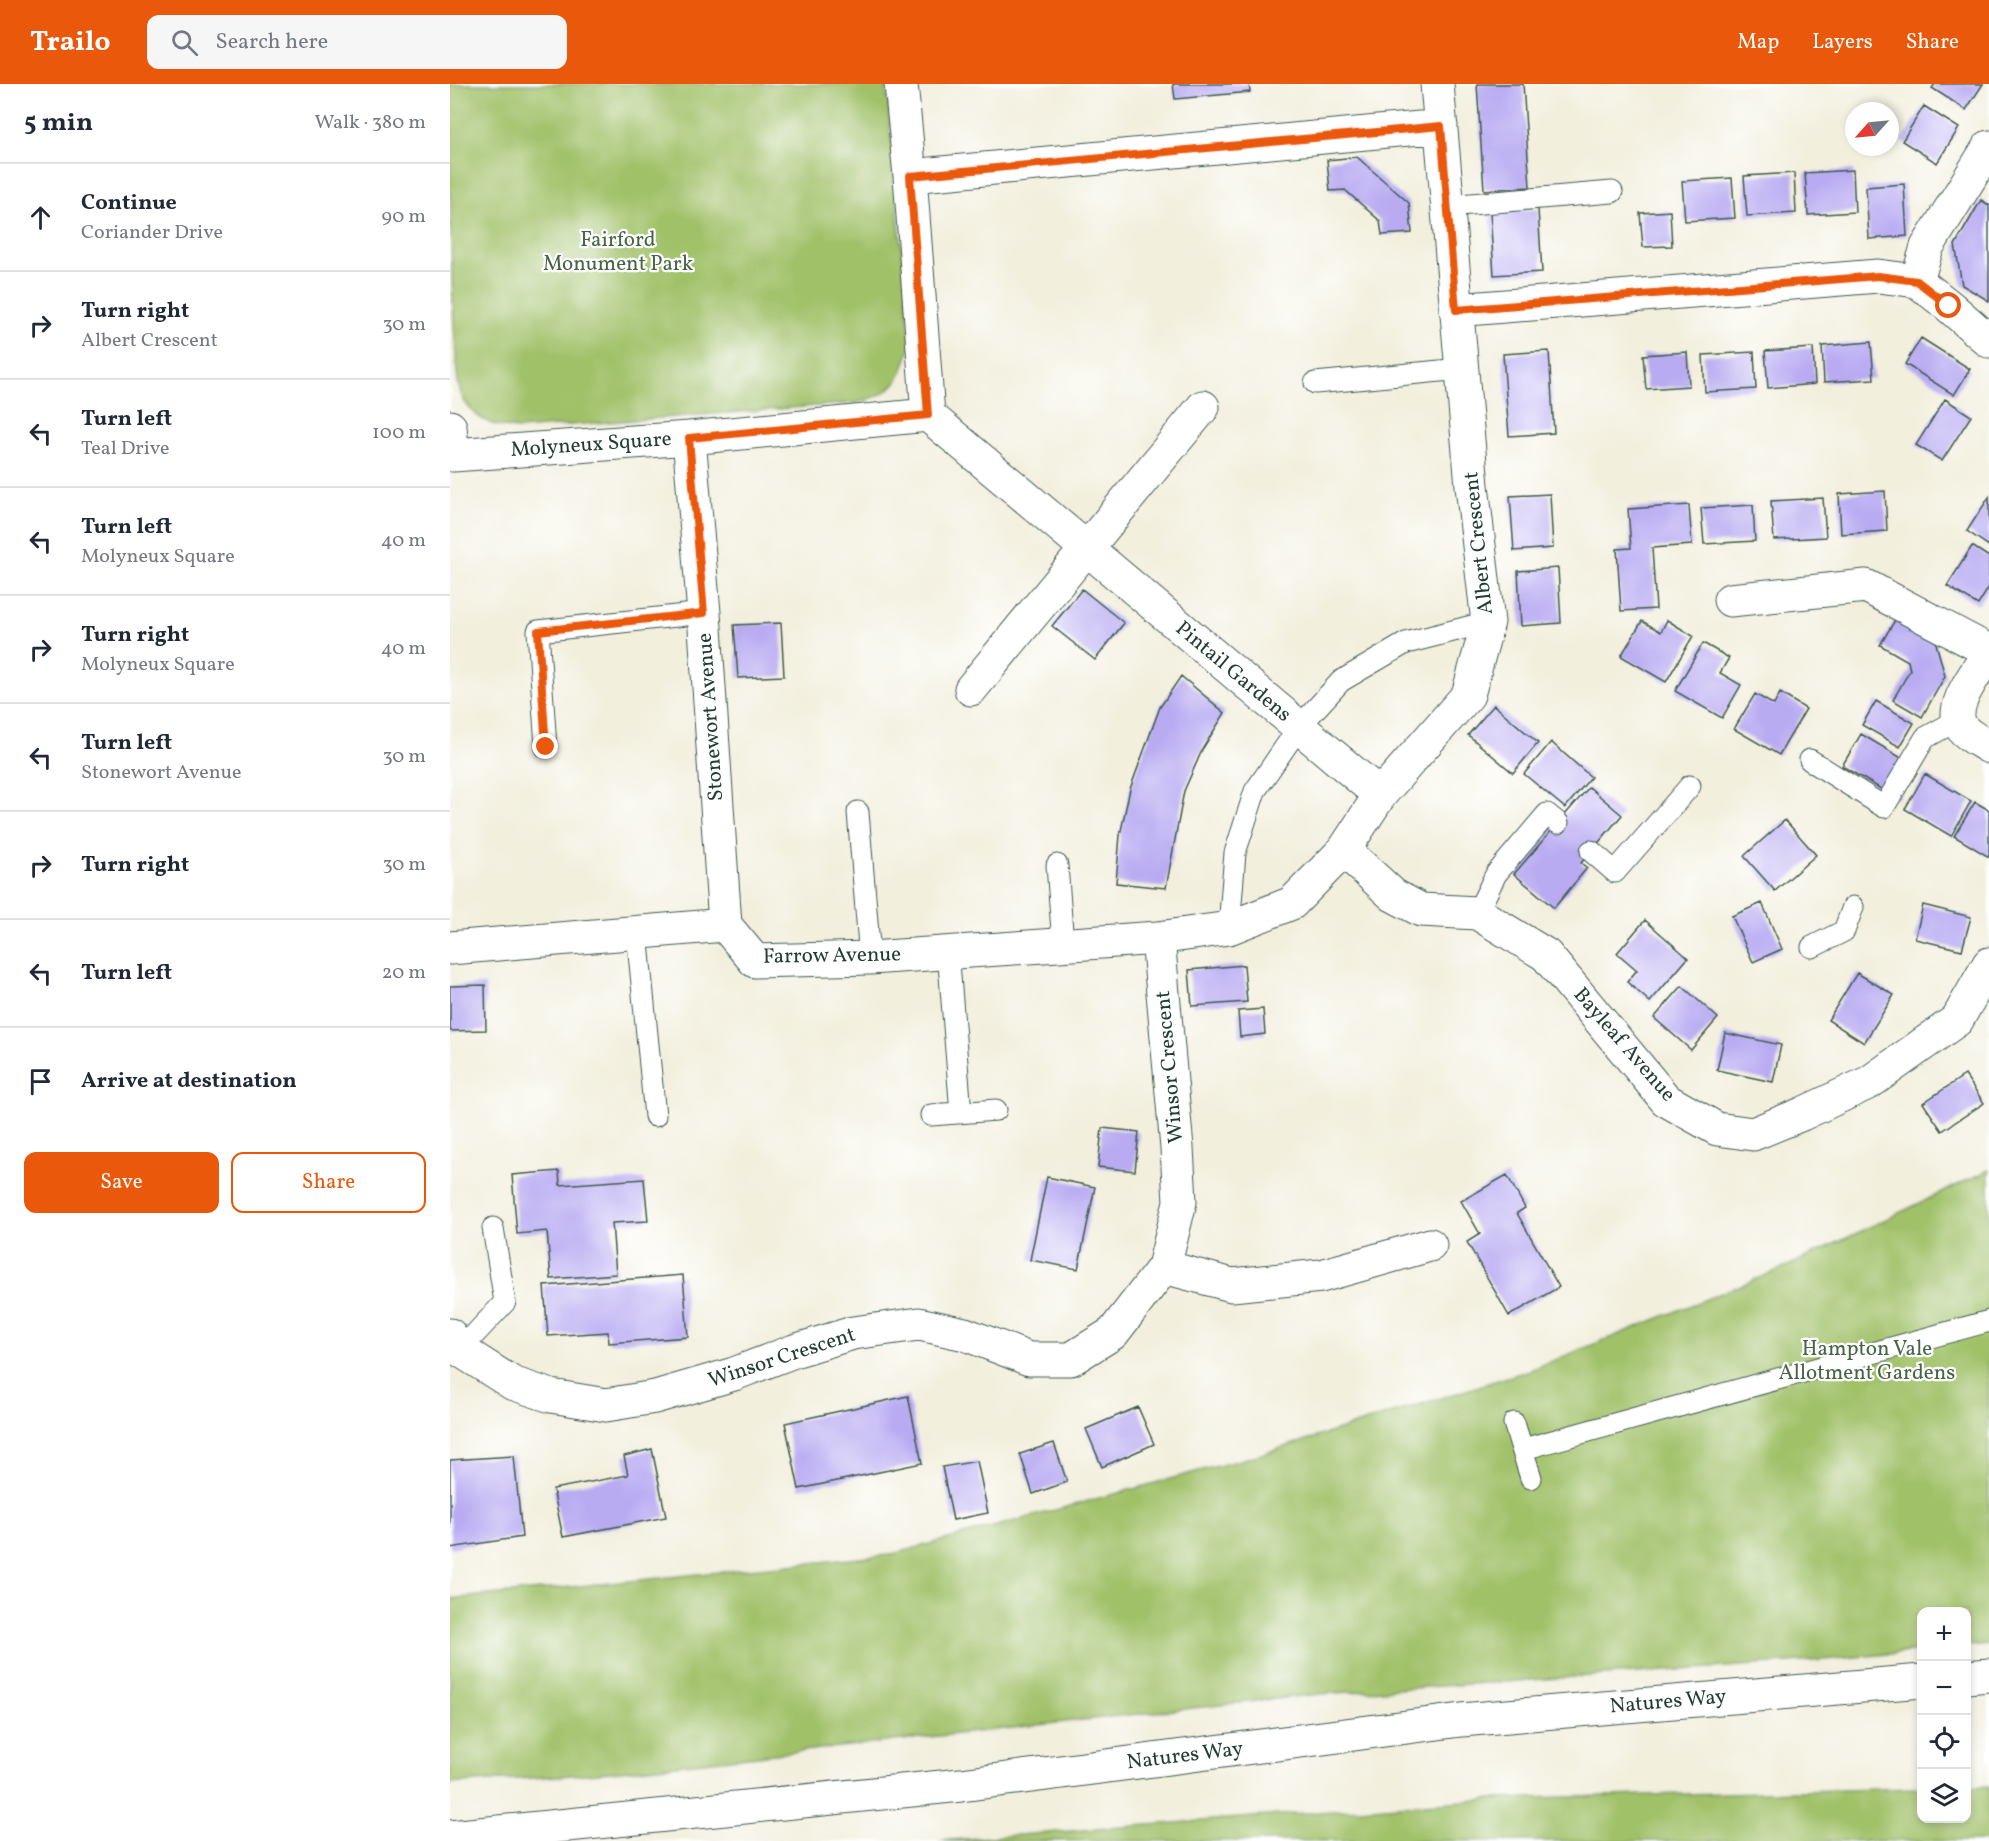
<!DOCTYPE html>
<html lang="en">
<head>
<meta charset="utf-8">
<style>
  body { margin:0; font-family:Vollkorn,serif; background:#f6f6f7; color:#1f2937 }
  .controls { position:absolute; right:18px; bottom:18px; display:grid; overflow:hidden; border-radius:12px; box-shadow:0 3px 9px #0003 }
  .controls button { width:54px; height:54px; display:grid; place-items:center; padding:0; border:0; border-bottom:2px solid #e0e1e3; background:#fff; color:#1f2937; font:30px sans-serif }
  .compass { position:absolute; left:1395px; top:18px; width:54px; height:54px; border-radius:50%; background:#fff; box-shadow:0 3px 9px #0003; rotate:243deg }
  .stop { position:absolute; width:18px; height:18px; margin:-14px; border:4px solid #ea580c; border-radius:50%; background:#fff }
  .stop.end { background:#ea580c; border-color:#fff; box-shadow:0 2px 6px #0008 }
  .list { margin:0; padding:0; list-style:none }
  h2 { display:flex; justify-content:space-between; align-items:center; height:78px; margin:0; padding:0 24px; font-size:26px }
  h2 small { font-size:20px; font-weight:400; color:#747a83 }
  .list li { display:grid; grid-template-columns:39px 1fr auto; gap:18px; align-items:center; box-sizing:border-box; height:108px; padding:0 24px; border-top:2px solid #e0e1e3 }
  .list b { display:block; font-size:22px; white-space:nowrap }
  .list p { margin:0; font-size:20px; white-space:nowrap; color:#747a83 }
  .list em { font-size:20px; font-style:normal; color:#747a83 }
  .actions { display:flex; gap:12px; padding:18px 24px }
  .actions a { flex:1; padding:14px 0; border:2px solid #ea580c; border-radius:12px; text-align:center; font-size:21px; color:#ea580c }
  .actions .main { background:#ea580c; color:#fff }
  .icon { flex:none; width:33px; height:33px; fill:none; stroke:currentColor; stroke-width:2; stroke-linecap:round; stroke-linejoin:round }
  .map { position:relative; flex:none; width:1539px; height:1757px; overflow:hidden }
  header { display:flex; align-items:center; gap:36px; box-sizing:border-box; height:84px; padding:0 30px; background:#ea580c; color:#fff }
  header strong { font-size:28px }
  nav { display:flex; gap:33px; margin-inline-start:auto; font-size:21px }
  .search { width:420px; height:54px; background:#f6f6f7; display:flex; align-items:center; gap:15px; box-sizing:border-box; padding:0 21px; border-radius:12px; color:#747a83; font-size:22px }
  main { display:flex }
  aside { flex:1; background:#fff }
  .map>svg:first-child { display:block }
</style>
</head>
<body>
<header>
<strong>Trailo</strong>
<div class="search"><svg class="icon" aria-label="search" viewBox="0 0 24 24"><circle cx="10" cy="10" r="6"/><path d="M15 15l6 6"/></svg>Search here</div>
<nav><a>Map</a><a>Layers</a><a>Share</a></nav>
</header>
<main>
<aside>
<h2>5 min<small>Walk · 380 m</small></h2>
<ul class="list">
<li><svg class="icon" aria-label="ahead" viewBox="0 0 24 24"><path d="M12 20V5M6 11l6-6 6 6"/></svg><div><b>Continue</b><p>Coriander Drive</p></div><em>90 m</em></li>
<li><svg class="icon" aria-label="right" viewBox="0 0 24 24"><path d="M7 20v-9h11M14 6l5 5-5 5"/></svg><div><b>Turn right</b><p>Albert Crescent</p></div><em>30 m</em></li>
<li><svg class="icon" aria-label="left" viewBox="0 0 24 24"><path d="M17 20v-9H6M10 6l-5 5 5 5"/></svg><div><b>Turn left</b><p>Teal Drive</p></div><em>100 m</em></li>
<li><svg class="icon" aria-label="left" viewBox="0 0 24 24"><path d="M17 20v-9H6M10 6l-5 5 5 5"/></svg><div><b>Turn left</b><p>Molyneux Square</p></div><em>40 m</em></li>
<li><svg class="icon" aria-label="right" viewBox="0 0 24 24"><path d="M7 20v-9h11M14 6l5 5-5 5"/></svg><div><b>Turn right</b><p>Molyneux Square</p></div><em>40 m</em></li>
<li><svg class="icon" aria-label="left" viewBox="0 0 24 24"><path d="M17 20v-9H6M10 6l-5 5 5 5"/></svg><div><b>Turn left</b><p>Stonewort Avenue</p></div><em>30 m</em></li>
<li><svg class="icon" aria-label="right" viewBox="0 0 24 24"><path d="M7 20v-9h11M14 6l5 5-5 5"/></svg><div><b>Turn right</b></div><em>30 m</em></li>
<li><svg class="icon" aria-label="left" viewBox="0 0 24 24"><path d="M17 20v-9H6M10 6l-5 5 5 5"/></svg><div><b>Turn left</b></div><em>20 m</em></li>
<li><svg class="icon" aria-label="arrive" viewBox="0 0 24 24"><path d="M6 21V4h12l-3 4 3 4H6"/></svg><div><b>Arrive at destination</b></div></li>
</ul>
<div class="actions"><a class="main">Save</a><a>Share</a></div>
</aside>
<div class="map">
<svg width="1539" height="1757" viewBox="0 0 1539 1757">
  <rect width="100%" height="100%" fill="#fff"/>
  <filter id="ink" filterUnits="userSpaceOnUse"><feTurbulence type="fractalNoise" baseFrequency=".0167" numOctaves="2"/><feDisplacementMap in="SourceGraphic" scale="12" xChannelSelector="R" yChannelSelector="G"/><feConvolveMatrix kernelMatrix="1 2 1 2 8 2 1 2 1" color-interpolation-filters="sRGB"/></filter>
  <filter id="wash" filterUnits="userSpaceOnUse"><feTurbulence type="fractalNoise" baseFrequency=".008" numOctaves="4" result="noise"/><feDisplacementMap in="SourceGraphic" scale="24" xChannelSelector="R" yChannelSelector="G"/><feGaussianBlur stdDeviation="1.35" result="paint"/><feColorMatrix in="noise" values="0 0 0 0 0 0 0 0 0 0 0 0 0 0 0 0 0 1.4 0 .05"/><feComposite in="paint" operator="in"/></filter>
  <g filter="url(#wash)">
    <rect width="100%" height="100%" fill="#f2efdd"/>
    <path fill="#a1c169" stroke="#607f4e" stroke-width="1.5" d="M0,0H436L461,262C457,272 454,288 447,297C438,309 420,316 406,319L69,345C46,343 28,338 15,318C5,302 7,278 5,260C0,173 0,87 0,0Z
      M1539,1086V1561L1517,1563L1516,1528H1472L1471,1567L1351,1578L870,1610L162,1688L0,1700V1515L439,1471L812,1370L1080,1286L1336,1183Z
      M1539,1702V1757H489L1041,1715L1471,1704L1472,1734H1516L1517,1703Z"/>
    <g id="blocks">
      <path fill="#b8abf2" d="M723,0H799L800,8L725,15Z
        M1027,0H1073L1080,103L1034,106Z
        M1485,0H1533L1516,26L1482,4Z
        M1474,22L1509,44L1487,79L1452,57Z
        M907,73L959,119L962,149L932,151L930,137L895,106L880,107L877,76Z
        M1403,86L1405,128L1358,131L1355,89Z
        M1344,89L1346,129L1297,132L1294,92Z
        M1282,94L1285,134L1235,137L1232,97Z
        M1454,100L1457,152L1419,155L1416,103Z
        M1531,116L1539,121V217L1512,201L1505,161Z
        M1088,125L1092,188L1044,191L1040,128Z
        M1220,127L1222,162L1193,163L1190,129Z
        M1471,254L1520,285L1504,311L1455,280Z
        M1421,258L1424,295L1374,298L1372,262Z
        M1363,264L1365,300L1318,304L1315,267Z
        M1099,267L1104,349L1059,352L1053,270Z
        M1237,268L1239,302L1196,305L1193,271Z
        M1304,268L1306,305L1255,308L1253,271Z
        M1495,315L1521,332L1492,377L1466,361Z
        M1435,407L1437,447L1391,450L1389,410Z
        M1100,410L1103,464L1064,467L1060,412Z
        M1539,413V462L1517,447Z
        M1373,414L1376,453L1324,456L1321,417Z
        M1239,421L1242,461L1202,464L1206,525L1171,527L1167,465L1181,464L1178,425Z
        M1303,421L1305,457L1254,460L1251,424Z
        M1522,462L1539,473V503L1528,521L1497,502Z
        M1108,484L1111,539L1071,542L1068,487Z
        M632,505L674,539L645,576L602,542Z
        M1448,531L1484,552L1495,592L1472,633L1443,616L1460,586L1458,577L1430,561Z
        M1217,536L1243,552L1216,598L1171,572L1192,537L1211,548Z
        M331,539L334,592L288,594L284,541Z
        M1253,559L1279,574L1270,589L1291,601L1272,634L1225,607Z
        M731,592L775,629L753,664L734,707L716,804L666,799L670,751L680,705L710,623Z
        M1330,609L1356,625L1329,671L1284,645L1305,610L1324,621Z
        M1426,617L1464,639L1450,663L1412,641Z
        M1044,621L1088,659L1063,689L1018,651Z
        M1411,650L1460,679L1448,715L1392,682Z
        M1101,658L1141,693L1115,724L1074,690Z
        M1475,690L1521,717L1501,752L1455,725Z
        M1139,703L1172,731L1131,779L1137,784L1104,824L1064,790Z
        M1525,718L1539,726V773L1504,752Z
        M1335,736L1366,771L1325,807L1294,772Z
        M1312,819L1332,865L1303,878L1282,832Z
        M1473,821L1521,833L1512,866L1465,855Z
        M1195,836L1238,874L1200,918L1177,898L1187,886L1167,869Z
        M794,881L797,918L742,922L739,886Z
        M1407,889L1444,911L1414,959L1378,936Z
        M35,901L36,946L0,947V902Z
        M1232,902L1268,934L1241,966L1204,934Z
        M813,925L815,950L790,953L788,927Z
        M1275,949L1331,961L1323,998L1267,986Z
        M1515,991L1534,1019L1492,1047L1473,1019Z
        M652,1044L689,1048L685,1087L648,1083Z
        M109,1087L110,1101L194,1095L198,1137L162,1139L166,1190L101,1195L97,1147L67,1150L62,1091Z
        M1057,1091L1075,1124L1067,1129L1109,1203L1059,1232L1017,1158L1030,1150L1011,1117Z
        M597,1093L645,1103L628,1185L580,1176Z
        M233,1191L238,1253L159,1259L158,1248L98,1252L94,1202Z
        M458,1312L472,1379L349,1405L335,1339Z
        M688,1323L704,1360L652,1383L636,1345Z
        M604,1359L617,1398L583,1410L570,1370Z
        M202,1365L216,1433L113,1453L103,1405L178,1391L174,1372Z
        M64,1372L72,1453L0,1464V1376Z
        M527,1377L538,1429L503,1436L492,1383Z"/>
    </g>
  </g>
  <g filter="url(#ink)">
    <use href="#blocks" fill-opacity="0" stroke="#3f584d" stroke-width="1.5"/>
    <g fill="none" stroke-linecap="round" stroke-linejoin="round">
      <g stroke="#3f584d" stroke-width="23">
        <path id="service" d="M997,122L1162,108
          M865,299L1011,285
          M96,663L88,547L254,529
          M1360,676L1434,723L1475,654L1509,635
          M408,728L420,874
          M1141,767L1165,788L1240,702
          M607,781L613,860
          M1027,829L1046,790L1097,730L1108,739
          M779,844L785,769L805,707L849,643L891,597L956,559L1038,538
          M187,849L205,1032
          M1362,863L1394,847L1403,823
          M498,867L511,1029
          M481,1031L546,1026
          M10,1266L55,1218L43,1144
          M1064,1339L1081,1394
          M1073,1365L1539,1237"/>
      </g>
      <g stroke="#3f584d" stroke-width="35">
        <path id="minor" d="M460,92L991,42
          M1467,197L1477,163L1539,63
          M1006,226L1428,192L1467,197L1499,222L1539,257
          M478,331L930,711
          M0,343L3,371L239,354L478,331L460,92L451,0
          M239,354L254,529L275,841
          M1280,516L1416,502L1539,567
          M1539,569C1528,587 1497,623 1512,644C1518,652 1531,658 1539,663
          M521,605L753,323
          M894,766L943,811L971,826L1027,829L1096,871L1216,1016L1267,1045L1303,1050L1352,1030L1420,998L1507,936L1539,880
          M0,864L275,841L305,877L420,874L708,854L779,844L842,819L894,766L930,711L1018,611L1038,538L1022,402L987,0
          M714,1183L782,1201L871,1192L980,1161
          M0,1251L10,1266L62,1299L101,1312L156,1321L205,1313L284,1290L344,1267L403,1249L469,1240L515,1250L579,1275H621L663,1249L714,1183L730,1118L727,1064L708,854"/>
      </g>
      <g stroke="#3f584d" stroke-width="35">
        <path id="tertiary" d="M1516,1593L1539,1591
          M0,1753L511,1701L1011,1636L1472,1597"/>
      </g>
      <use href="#service" stroke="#fff" stroke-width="21"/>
      <use href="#minor" stroke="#fff" stroke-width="33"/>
      <use href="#tertiary" stroke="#fff" stroke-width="33"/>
    </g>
  </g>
  <g fill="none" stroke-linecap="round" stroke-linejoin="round" filter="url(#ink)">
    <path stroke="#ea580c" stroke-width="8" d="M96,663L88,547L254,529L239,354L478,331L460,92L991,42L1006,226L1428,192L1467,197L1499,222"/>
  </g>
  <g text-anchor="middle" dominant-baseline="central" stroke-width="4.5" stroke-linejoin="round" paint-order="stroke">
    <g font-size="21" fill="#466544" stroke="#fff">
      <text x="168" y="156">Fairford<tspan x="168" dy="24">Monument Park</tspan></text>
      <text x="1417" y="1265">Hampton Vale<tspan x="1417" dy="24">Allotment Gardens</tspan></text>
    </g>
    <g font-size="21" fill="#1f3d34" stroke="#fff">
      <text transform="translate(141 361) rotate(-4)">Molyneux Square</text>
      <text transform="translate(1029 459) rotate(-96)">Albert Crescent</text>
      <text transform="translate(783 588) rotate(40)">Pintail Gardens</text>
      <text transform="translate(261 633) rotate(-94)">Stonewort Avenue</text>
      <text transform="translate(382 872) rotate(-1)">Farrow Avenue</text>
      <text transform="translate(1174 961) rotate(49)">Bayleaf Avenue</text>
      <text transform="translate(720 983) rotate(-95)">Winsor Crescent</text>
      <text transform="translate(332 1274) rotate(-18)">Winsor Crescent</text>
      <text transform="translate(1218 1618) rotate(-5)">Natures Way</text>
      <text transform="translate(735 1672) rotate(-7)">Natures Way</text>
    </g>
  </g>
</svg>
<div class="controls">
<button>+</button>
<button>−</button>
<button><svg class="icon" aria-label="locate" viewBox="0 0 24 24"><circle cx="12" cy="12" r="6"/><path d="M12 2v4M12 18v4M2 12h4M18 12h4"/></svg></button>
<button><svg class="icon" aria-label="layers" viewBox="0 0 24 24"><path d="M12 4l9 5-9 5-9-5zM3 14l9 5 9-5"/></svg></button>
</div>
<svg class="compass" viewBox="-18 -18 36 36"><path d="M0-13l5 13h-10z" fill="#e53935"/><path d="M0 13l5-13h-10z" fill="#747a83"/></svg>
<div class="stop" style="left:1499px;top:222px"></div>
<div class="stop end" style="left:96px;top:663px"></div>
</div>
</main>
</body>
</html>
